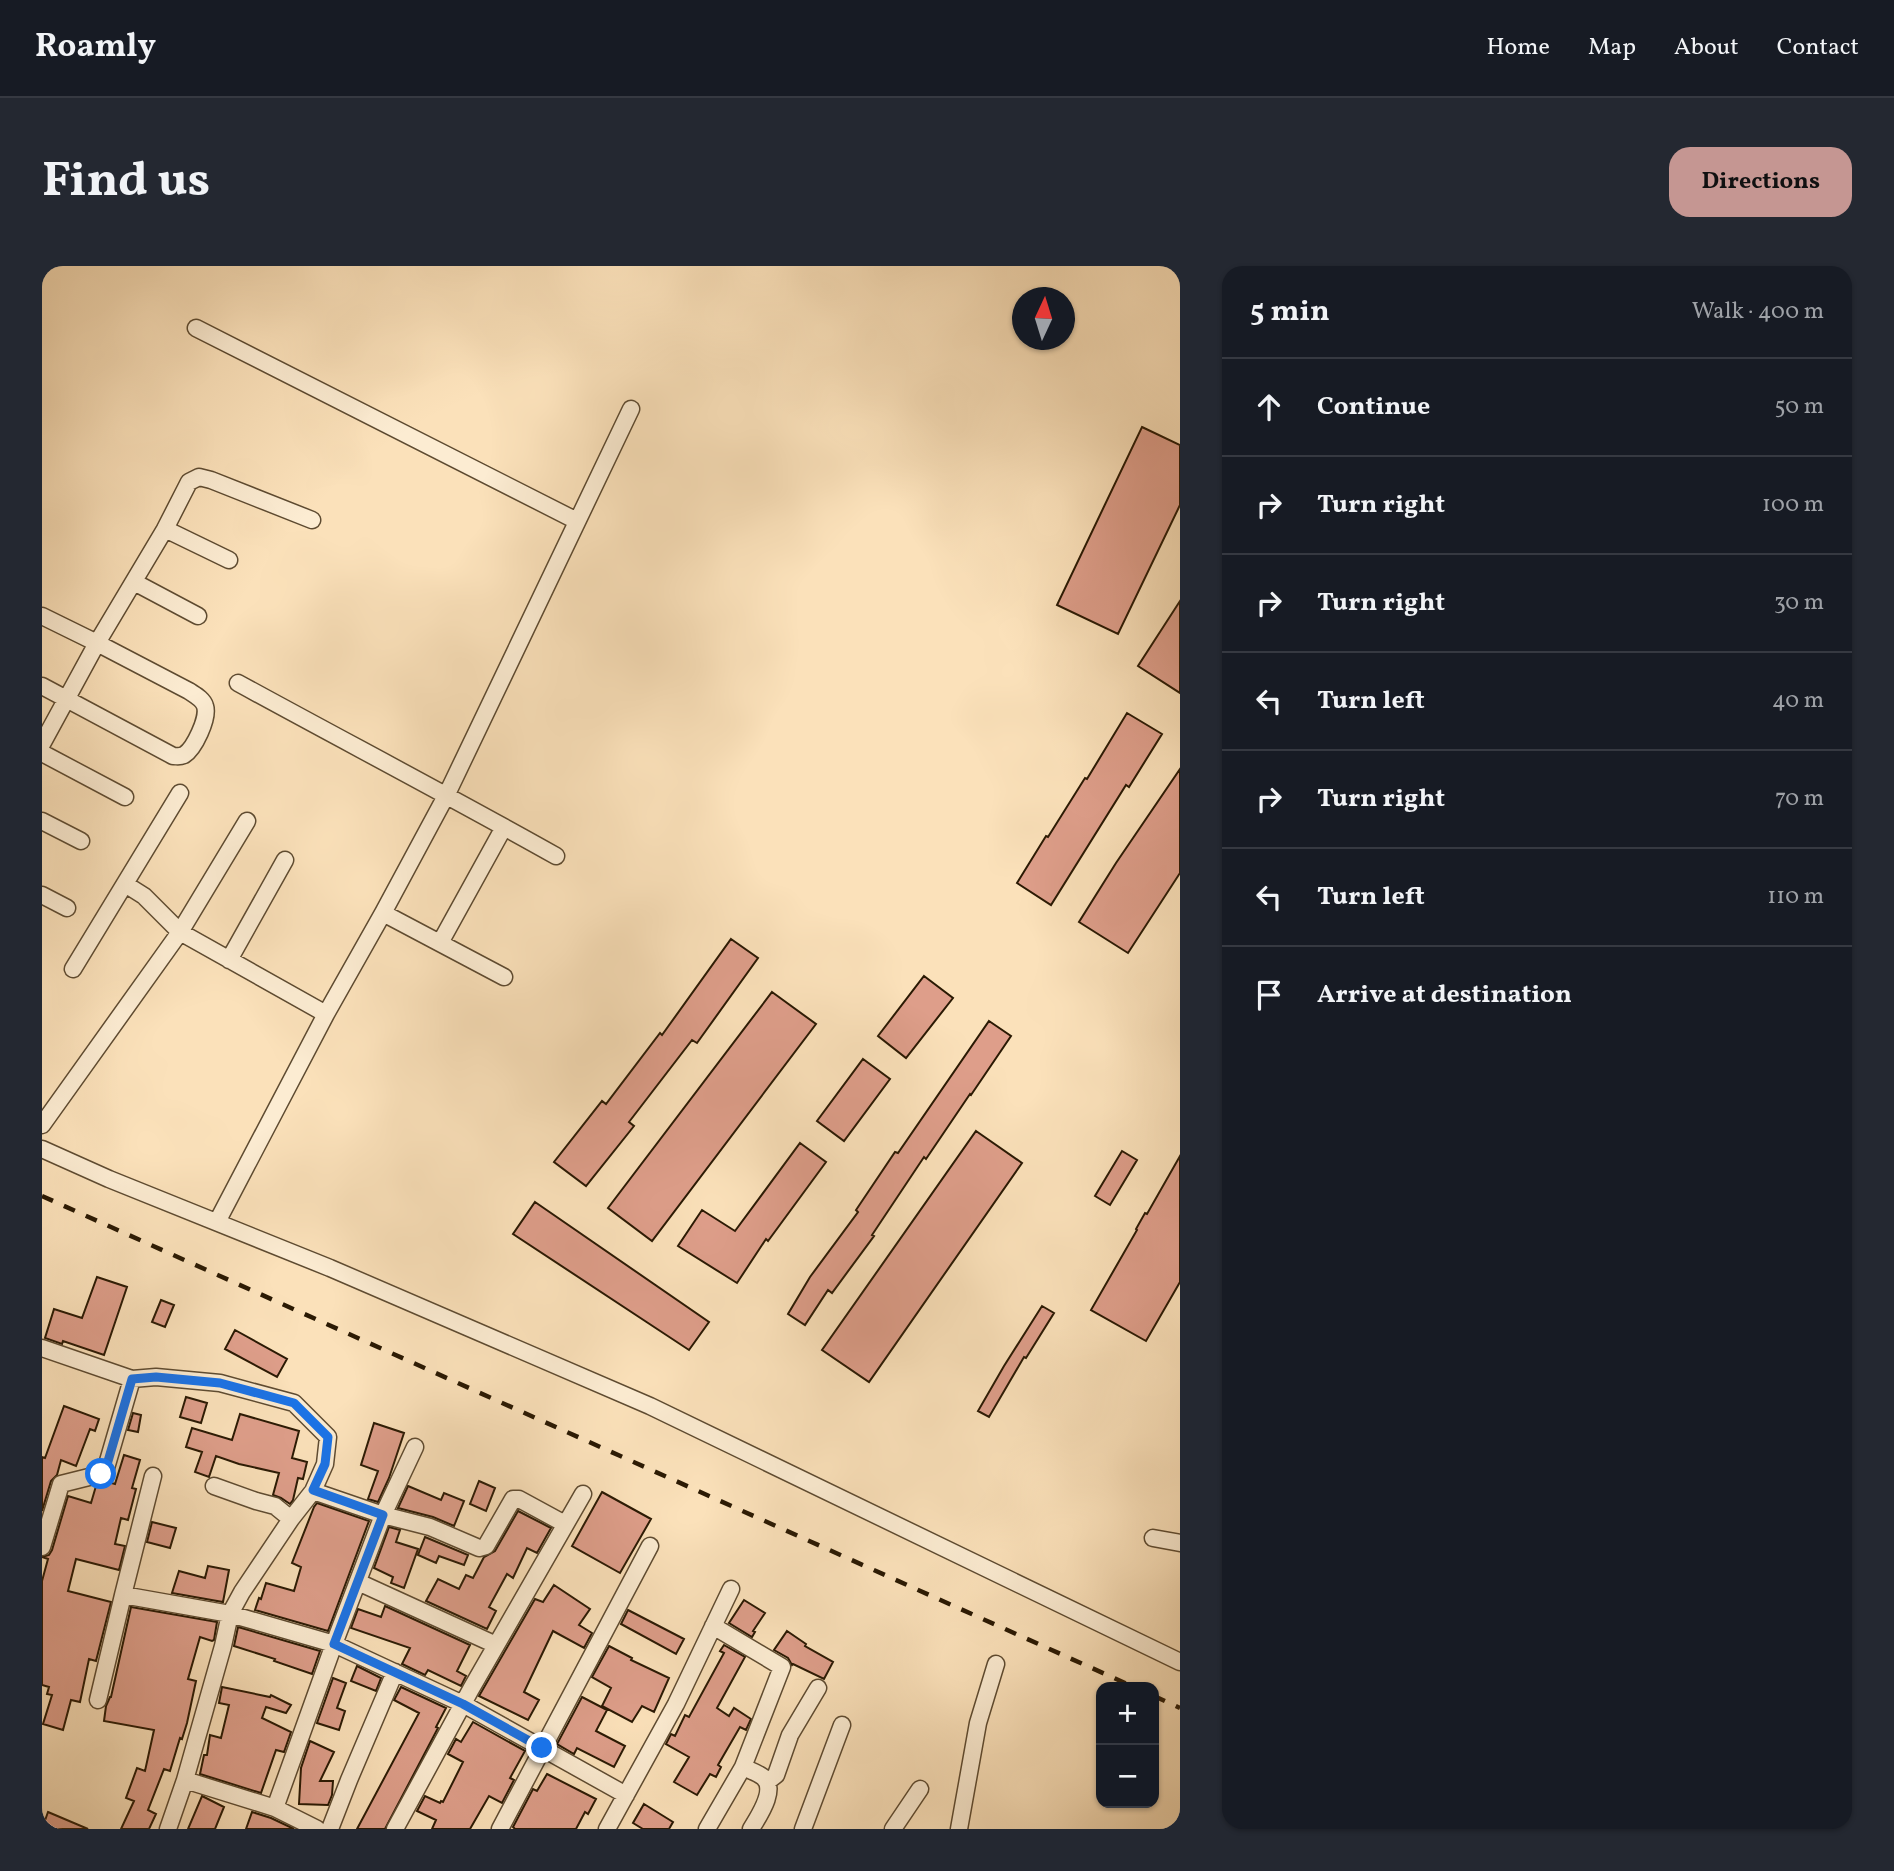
<!DOCTYPE html>
<html lang="en">
<head>
<meta charset="utf-8">
<style>
  body { margin:0; font-family:Vollkorn,serif; background:#242831; color:#f1f3f6 }
  .controls { position:absolute; right:21px; bottom:21px; display:grid; overflow:hidden; border-radius:14px; box-shadow:0 2px 5px #0004 }
  .controls button { width:63px; height:63px; display:grid; place-items:center; padding:0; border:0; border-bottom:2px solid #363941; background:#171b24; color:#f1f3f6; font:35px sans-serif }
  .compass { position:absolute; left:970px; top:21px; width:63px; height:63px; border-radius:50%; background:#171b24; box-shadow:0 2px 5px #0004; rotate:4deg }
  .stop { position:absolute; width:21px; height:21px; margin:-16px; border:5px solid #1a73e8; border-radius:50%; background:#fff }
  .stop.end { background:#1a73e8; border-color:#fff; box-shadow:0 2px 7px #0008 }
  .list { margin:0; padding:0; list-style:none }
  h2 { display:flex; justify-content:space-between; align-items:center; height:91px; margin:0; padding:0 28px; font-size:30px }
  h2 small { font-size:23px; font-weight:400; color:#9ea1a6 }
  .list li { display:grid; grid-template-columns:46px 1fr auto; gap:21px; align-items:center; box-sizing:border-box; height:98px; padding:0 28px; border-top:2px solid #363941 }
  .list b { display:block; font-size:26px; white-space:nowrap }
  .list em { font-size:23px; font-style:normal; color:#9ea1a6 }
  .icon { flex:none; width:38px; height:38px; fill:none; stroke:currentColor; stroke-width:2; stroke-linecap:round; stroke-linejoin:round }
  .map { position:relative; flex:none; width:1138px; height:1563px; overflow:hidden; border-radius:21px }
  header { display:flex; align-items:center; gap:42px; box-sizing:border-box; height:98px; padding:0 35px; background:#171b24; border-bottom:2px solid #363941 }
  header strong { font-size:33px }
  nav { display:flex; gap:38px; margin-inline-start:auto; font-size:24px }
  .intro { display:flex; align-items:center; justify-content:space-between; box-sizing:border-box; height:168px; padding:0 42px }
  h1 { margin:0; font-size:49px }
  .button { padding:18px 32px; border-radius:21px; background:#c59692; color:#111; font-size:24px; font-weight:700 }
  main { display:flex; gap:42px; padding:0 42px }
  aside { flex:1; background:#171b24; border-radius:21px; box-shadow:0 2px 5px #0004 }
  .map>svg:first-child { display:block }
</style>
</head>
<body>
<header>
<strong>Roamly</strong>
<nav><a>Home</a><a>Map</a><a>About</a><a>Contact</a></nav>
</header>
<div class="intro"><h1>Find us</h1><a class="button">Directions</a></div>
<main>
<div class="map">
<svg width="1138" height="1563" viewBox="0 0 1138 1563">
  <rect width="100%" height="100%" fill="#fbe1ba"/>
  <filter id="stains"><feTurbulence type="fractalNoise" baseFrequency=".00286" numOctaves="4"/><feColorMatrix values="0 0 0 0 .2 0 0 0 0 .09 0 0 0 0 .02 0 0 0 .5 -.17"/></filter>
  <radialGradient id="worn" r=".72"><stop offset=".6" stop-color="#630" stop-opacity="0"/><stop offset="1" stop-color="#630" stop-opacity=".3"/></radialGradient>
  <path fill="#de9e8a" stroke="#2a1903" stroke-width="2" d="M1100,161L1138,179V239L1076,368L1015,339Z
    M1138,335V427L1096,400Z
    M1085,447L1120,468L1087,521L1084,519L1009,639L975,617L1004,570L1006,571L1043,512L1045,513Z
    M1138,503V607L1086,687L1037,656L1074,597Z
    M689,673L716,692L655,777L650,774L587,856L592,860L544,920L512,896L560,835L564,838L618,767L620,769Z
    M882,710L911,732L864,792L836,770Z
    M730,726L774,758L610,975L566,942Z
    M947,755L969,770L929,829L928,828L884,893L882,891L830,969L832,970L790,1027L786,1024L763,1059L746,1048L768,1011L816,946L814,944L853,886L856,887Z
    M821,793L848,813L802,875L775,855Z
    M934,865L980,897L827,1116L780,1084Z
    M758,877L784,896L726,975L724,973L695,1017L636,980L660,944L693,965Z
    M1080,885L1095,894L1068,939L1053,930Z
    M1138,890V1016L1104,1075L1049,1044L1095,964L1094,963L1103,947L1105,948Z
    M493,936L667,1056L647,1084L471,968Z
    M55,1011L85,1021L62,1089L21,1075L20,1078L3,1072L12,1043L40,1052Z
    M119,1034L132,1039L123,1061L110,1056Z
    M1000,1040L1012,1047L984,1092L982,1091L947,1151L936,1145L962,1100Z
    M193,1064L245,1093L235,1111L183,1083Z
    M144,1131L165,1137L159,1157L138,1151Z
    M22,1140L57,1153L53,1165L48,1163L34,1200L19,1194L15,1209L9,1215L0,1245V1191L3,1192Z
    M91,1147L99,1149L96,1166L86,1164Z
    M198,1148L257,1165L250,1192L265,1196L261,1213L256,1212L251,1234L248,1238L239,1232L231,1229L237,1207L197,1198L174,1190L167,1211L153,1206L160,1186L144,1181L150,1162L190,1174Z
    M332,1157L362,1167L347,1212L336,1236L326,1233L336,1205L319,1199Z
    M82,1189L98,1194L90,1222L94,1223L86,1254L79,1252L73,1278L83,1280L77,1304L34,1293L26,1325L69,1336L54,1395L47,1393L38,1436L29,1434L21,1464L1,1458L10,1429L5,1428L7,1421L0,1419V1315L6,1293L0,1291L7,1289L10,1284L26,1230L49,1237L54,1220L66,1216L73,1218Z
    M437,1215L453,1222L444,1245L428,1238Z
    M366,1220L399,1234L402,1227L422,1235L412,1260L391,1251L356,1242Z
    M560,1226L609,1253L578,1307L530,1280Z
    M275,1237L327,1255L286,1365L213,1344L217,1332L219,1333L224,1317L252,1325L259,1301L250,1297L272,1241Z
    M476,1245L509,1262L495,1287L485,1282L471,1312L465,1308L447,1341L454,1345L445,1363L384,1335L396,1313L417,1323L424,1309L431,1312L442,1291L453,1285Z
    M110,1256L134,1262L128,1282L105,1276Z
    M347,1261L358,1264L354,1276L376,1283L362,1322L349,1317L351,1311L332,1302Z
    M383,1271L426,1289L422,1299L397,1290L394,1297L376,1289Z
    M166,1300L187,1304L181,1336L130,1327L137,1305L163,1312Z
    M512,1319L548,1343L537,1359L550,1367L542,1382L511,1365L482,1426L497,1434L486,1454L437,1430L493,1333L501,1336Z
    M702,1334L723,1347L711,1365L713,1366L710,1371L687,1357Z
    M343,1340L428,1379L415,1405L424,1410L419,1420L386,1404L383,1409L360,1398L368,1382L309,1362L316,1343L339,1351Z
    M89,1341L175,1356L172,1374L170,1375L158,1371L146,1413L154,1415L145,1457L140,1473L138,1472L128,1505L122,1503L106,1544L114,1548L107,1563H79L92,1535L84,1532L95,1502L103,1505L112,1464L62,1455L64,1440L68,1431H69Z
    M586,1344L642,1373L634,1388L579,1358Z
    M196,1361L278,1385L270,1408L232,1395L233,1393L192,1380Z
    M745,1365L764,1378L763,1380L791,1396L782,1413L751,1398L750,1399L746,1392L732,1384Z
    M682,1379L703,1391L675,1442L687,1450L692,1442L709,1453L704,1464L698,1461L676,1499L679,1501L674,1511L668,1508L655,1529L632,1516L647,1491L624,1478L629,1468L633,1470L643,1449L647,1451L682,1387L678,1385Z
    M567,1380L590,1392L589,1394L627,1412L612,1446L600,1440L590,1456L560,1440L569,1422L550,1411Z
    M315,1400L339,1412L334,1425L309,1415Z
    M291,1412L304,1417L295,1442L303,1445L297,1464L275,1457Z
    M180,1421L228,1431L229,1429L249,1439L244,1447L224,1441L220,1452L249,1466L242,1486L234,1484L219,1527L158,1508L162,1489H165L168,1469L179,1472L187,1439L177,1437Z
    M359,1421L404,1442L394,1461L396,1462L343,1563H315L377,1447L352,1434Z
    M540,1431L565,1444L554,1465L583,1480L572,1501L535,1482L532,1488L515,1478Z
    M431,1456L483,1485L468,1512L472,1514L460,1537L447,1530L428,1563H390L394,1554L375,1545L383,1530L398,1537L399,1535L401,1536L421,1496L406,1488L414,1473L419,1476Z
    M268,1475L292,1486L278,1515H291L290,1529L286,1539L257,1538L259,1502Z
    M505,1508L554,1533L546,1548L543,1546L534,1563H473L471,1561L491,1523L495,1525Z
    M160,1530L182,1541L173,1563H146Z
    M602,1538L631,1556L627,1563H601L591,1557Z
    M6,1546L46,1563H0Z
    M210,1546L229,1552L252,1563H204Z"/>
  <g fill="none" stroke-linecap="round" stroke-linejoin="round">
    <g stroke="#5e4b31" stroke-width="19">
      <path id="street" d="M154,62L535,255
        M123,263L187,294
        M92,316L156,350
        M0,350L55,377L147,425C153,429 161,433 163,440C167,452 152,483 142,489C137,491 136,490 131,490L0,420
        M196,417C302,475 409,531 514,590
        M0,478L55,377L123,263L147,216L157,211L169,214L270,254
        M0,487L83,531
        M0,555L39,575
        M83,618L102,630L138,666L205,555
        M0,629L25,642
        M341,647L462,711
        M398,677L462,561
        M187,694L243,594
        M31,703L138,527
        M0,859L138,666L284,748
        M0,883L67,913L288,1002L608,1140L1138,1396
        M175,956L284,748L341,647L405,528L589,143
        M0,1082L90,1113L64,1202L59,1208L19,1218L0,1281
        M90,1113L114,1111L178,1117L252,1137L286,1171L283,1198L271,1225L249,1253L200,1326L188,1348L181,1380L143,1514L233,1542L275,1563
        M111,1210L81,1329L188,1348L292,1378L421,1438L584,1529
        M172,1220L214,1235L233,1240L249,1253
        M271,1225L341,1249L388,1261L437,1282L444,1280L471,1233H477L523,1258
        M1111,1272L1138,1277
        M316,1316L454,1379
        M56,1434L81,1329
        M701,1501C707,1504 716,1507 721,1511C736,1523 716,1551 709,1563
        M725,1516L734,1509L748,1469L776,1422
        M233,1542L292,1378L341,1249L373,1181
        M126,1563L143,1514
        M288,1563L307,1514L353,1406
        M353,1563L429,1423L541,1228
        M458,1563L608,1280
        M565,1563L634,1438L689,1323
        M665,1563L701,1501L740,1401L671,1360
        M761,1563L800,1459
        M851,1563L878,1523
        M917,1563L936,1457L954,1398"/>
    </g>
    <use href="#street" stroke="#fcecd2" stroke-width="16"/>
    <path stroke="#2a1903" stroke-width="4.5" stroke-dasharray="12 12" stroke-linecap="butt" d="M0,930L1092,1421
      M1112,1430L1138,1442"/>
  </g>
  <g fill="none" stroke-linecap="round" stroke-linejoin="round">
    <path stroke="#1a73e8" stroke-width="9" d="M59,1208L64,1202L90,1113L114,1111L178,1117L252,1137L286,1171L283,1198L271,1224L341,1249L292,1378L421,1438L500,1482"/>
  </g>
  <rect width="100%" height="100%" filter="url(#stains)"/>
  <rect width="100%" height="100%" fill="url(#worn)"/>
</svg>
<div class="controls">
<button>+</button>
<button>−</button>
</div>
<svg class="compass" viewBox="-18 -18 36 36"><path d="M0-13l5 13h-10z" fill="#e53935"/><path d="M0 13l5-13h-10z" fill="#9ea1a6"/></svg>
<div class="stop" style="left:59px;top:1208px"></div>
<div class="stop end" style="left:500px;top:1482px"></div>
</div>
<aside>
<h2>5 min<small>Walk · 400 m</small></h2>
<ul class="list">
<li><svg class="icon" aria-label="ahead" viewBox="0 0 24 24"><path d="M12 20V5M6 11l6-6 6 6"/></svg><div><b>Continue</b></div><em>50 m</em></li>
<li><svg class="icon" aria-label="right" viewBox="0 0 24 24"><path d="M7 20v-9h11M14 6l5 5-5 5"/></svg><div><b>Turn right</b></div><em>100 m</em></li>
<li><svg class="icon" aria-label="right" viewBox="0 0 24 24"><path d="M7 20v-9h11M14 6l5 5-5 5"/></svg><div><b>Turn right</b></div><em>30 m</em></li>
<li><svg class="icon" aria-label="left" viewBox="0 0 24 24"><path d="M17 20v-9H6M10 6l-5 5 5 5"/></svg><div><b>Turn left</b></div><em>40 m</em></li>
<li><svg class="icon" aria-label="right" viewBox="0 0 24 24"><path d="M7 20v-9h11M14 6l5 5-5 5"/></svg><div><b>Turn right</b></div><em>70 m</em></li>
<li><svg class="icon" aria-label="left" viewBox="0 0 24 24"><path d="M17 20v-9H6M10 6l-5 5 5 5"/></svg><div><b>Turn left</b></div><em>110 m</em></li>
<li><svg class="icon" aria-label="arrive" viewBox="0 0 24 24"><path d="M6 21V4h12l-3 4 3 4H6"/></svg><div><b>Arrive at destination</b></div></li>
</ul>
</aside>
</main>
</body>
</html>
